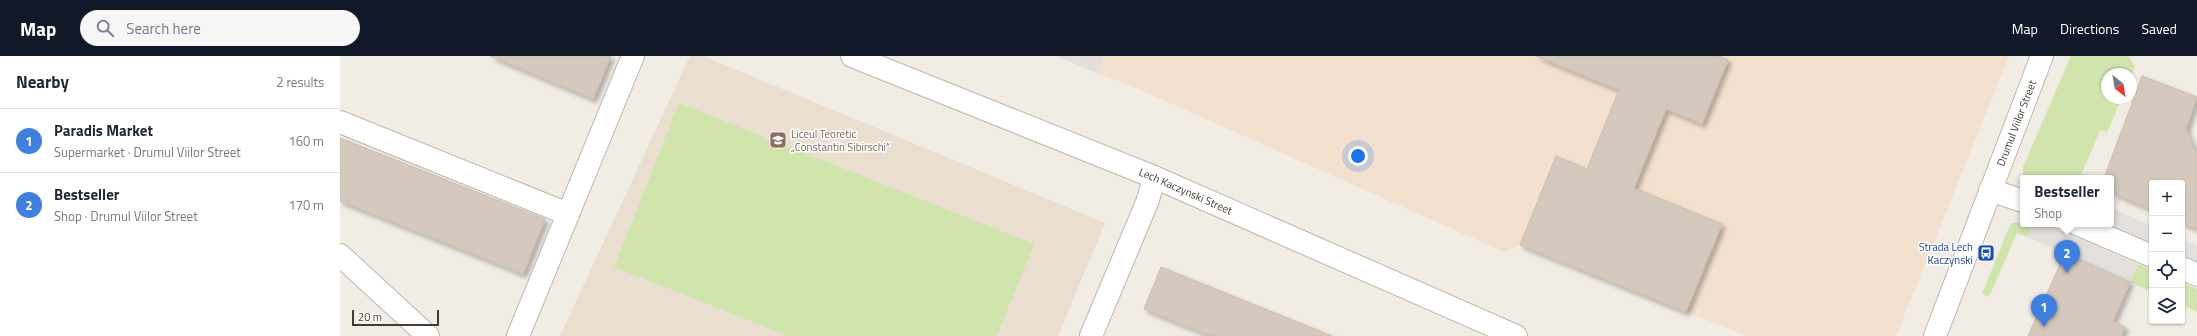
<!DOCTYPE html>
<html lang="en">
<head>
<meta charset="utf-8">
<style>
  body { margin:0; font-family:"Titillium Web",sans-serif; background:#f6f6f7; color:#1f2937 }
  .controls { position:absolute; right:12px; bottom:12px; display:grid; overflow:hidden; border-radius:4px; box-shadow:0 1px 3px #0004 }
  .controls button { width:36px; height:36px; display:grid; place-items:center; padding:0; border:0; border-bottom:1px solid #e0e1e3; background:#fff; color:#1f2937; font:20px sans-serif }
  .compass { position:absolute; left:1761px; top:12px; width:36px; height:36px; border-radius:50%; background:#fff; box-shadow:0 1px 3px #0004; rotate:149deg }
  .scale { position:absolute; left:12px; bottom:10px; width:87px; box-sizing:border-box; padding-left:4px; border:2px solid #433c34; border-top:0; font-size:11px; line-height:14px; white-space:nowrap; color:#433c34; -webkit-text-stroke:3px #fff; paint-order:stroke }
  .you { position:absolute; left:1018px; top:100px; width:14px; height:14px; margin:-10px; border:3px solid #fff; border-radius:50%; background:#1a73e8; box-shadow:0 0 0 6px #1a73e833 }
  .badge { display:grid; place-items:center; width:26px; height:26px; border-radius:50%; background:#111827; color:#fff; font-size:13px; font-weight:700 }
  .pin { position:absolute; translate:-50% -33px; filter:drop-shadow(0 1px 2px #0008) }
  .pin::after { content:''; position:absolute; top:21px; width:14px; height:12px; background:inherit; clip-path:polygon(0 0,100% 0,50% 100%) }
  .popup { position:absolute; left:1680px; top:119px; width:94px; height:52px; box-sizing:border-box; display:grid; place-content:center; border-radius:4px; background:#fff; filter:drop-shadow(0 1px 3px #0005); font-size:13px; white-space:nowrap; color:#747a83 }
  .popup b { font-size:15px; color:#1f2937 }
  .popup::after { content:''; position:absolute; left:50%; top:100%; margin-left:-8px; border:8px solid transparent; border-top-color:#fff }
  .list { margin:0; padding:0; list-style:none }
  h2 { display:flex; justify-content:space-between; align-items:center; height:52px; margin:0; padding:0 16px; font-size:17px }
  h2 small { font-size:13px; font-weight:400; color:#747a83 }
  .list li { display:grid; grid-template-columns:26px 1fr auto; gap:12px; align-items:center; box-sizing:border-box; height:64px; padding:0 16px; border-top:1px solid #e0e1e3 }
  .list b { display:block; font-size:15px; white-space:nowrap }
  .list p { margin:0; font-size:13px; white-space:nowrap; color:#747a83 }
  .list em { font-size:13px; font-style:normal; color:#747a83 }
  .icon { flex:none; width:22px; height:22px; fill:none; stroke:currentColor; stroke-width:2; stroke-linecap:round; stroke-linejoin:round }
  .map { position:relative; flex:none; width:1857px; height:280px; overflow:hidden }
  header { display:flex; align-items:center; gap:24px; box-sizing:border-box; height:56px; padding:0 20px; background:#111827; color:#fff }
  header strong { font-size:19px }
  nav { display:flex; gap:22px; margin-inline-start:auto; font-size:14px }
  .search { width:280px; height:36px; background:#f6f6f7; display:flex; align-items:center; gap:10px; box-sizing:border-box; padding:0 14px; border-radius:22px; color:#747a83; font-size:15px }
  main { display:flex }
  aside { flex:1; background:#fff }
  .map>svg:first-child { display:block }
</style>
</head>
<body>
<header>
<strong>Map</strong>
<div class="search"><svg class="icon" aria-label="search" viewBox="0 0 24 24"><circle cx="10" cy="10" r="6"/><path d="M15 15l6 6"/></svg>Search here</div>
<nav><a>Map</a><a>Directions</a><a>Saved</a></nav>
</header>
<main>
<aside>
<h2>Nearby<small>2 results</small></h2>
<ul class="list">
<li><span class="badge" style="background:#3f7fe0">1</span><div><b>Paradis Market</b><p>Supermarket · Drumul Viilor Street</p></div><em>160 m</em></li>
<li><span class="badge" style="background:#3f7fe0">2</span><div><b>Bestseller</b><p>Shop · Drumul Viilor Street</p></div><em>170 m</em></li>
</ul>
</aside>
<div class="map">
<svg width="1857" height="280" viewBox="0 0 1857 280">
  <defs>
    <filter id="shadow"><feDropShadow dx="3.5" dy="3.5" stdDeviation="2" flood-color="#0004"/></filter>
  </defs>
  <rect width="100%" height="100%" fill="#f1ece4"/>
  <path fill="#f3e0cf" d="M764,0H1669L1556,280H1407L1180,189L1164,196L794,31L757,17Z"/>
  <path fill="#e3ded9" d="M716,0H764L757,17Z"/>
  <path fill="#eadfce" d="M350,0H363L765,167L718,280H220Z"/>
  <path fill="#d1e4ae" d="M1731,0H1788L1795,10L1791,20V18H1767V42H1782L1767,76L1760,74L1740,122H1683V111Z
    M339,47L694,188L657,280H448L274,211Z
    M1672,167H1679L1691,172L1687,181L1677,177L1649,241L1642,238L1667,176Z
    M1798,208L1812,214V236L1790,226Z
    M1842,227L1857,233V256L1842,249Z"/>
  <path fill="#e2dfdc" d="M1771,152L1812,170V187L1767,168H1771Z
    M1693,168H1706L1798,208L1790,226L1687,181Z
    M1842,183L1857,190V207L1842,201Z"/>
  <path fill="#d5c9bd" stroke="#ccbdae" filter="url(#shadow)" d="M150,0H271L253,43Z
    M1196,0H1379L1388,4L1362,68L1326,53L1294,132L1382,168L1346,256L1180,189L1216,100L1247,113L1279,34Z
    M1802,20L1857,41L1846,73L1857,99V173L1842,167V127H1812V154L1773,137L1771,134V122H1764Z
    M0,82L205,163L183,218L0,145Z
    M1725,197L1790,226L1773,265L1785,271L1781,280H1688Z
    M821,211L992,280H871L804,253Z"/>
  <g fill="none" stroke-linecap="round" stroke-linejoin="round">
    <g stroke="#bfb5aa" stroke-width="24">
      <g id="minor">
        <path id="s1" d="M512,0L814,121L1176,280"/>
        <path d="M0,66L228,158"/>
        <path d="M1650,134L1683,145"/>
        <path d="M1737,168L1812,200"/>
        <path d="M0,199L88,280"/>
        <path d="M1842,212L1857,219"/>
        <path d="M178,280L293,0"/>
        <path d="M751,280L808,144L814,121"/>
        <path id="s2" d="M1595,280L1702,0"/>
      </g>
    </g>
    <use href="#minor" stroke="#fff" stroke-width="22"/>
  </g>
  <defs>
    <g id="school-square" transform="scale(0.9)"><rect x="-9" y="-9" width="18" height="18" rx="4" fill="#8d6e63" stroke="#fff"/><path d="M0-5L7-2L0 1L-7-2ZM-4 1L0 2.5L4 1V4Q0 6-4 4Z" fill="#fff"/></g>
    <g id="bus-square" transform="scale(0.9)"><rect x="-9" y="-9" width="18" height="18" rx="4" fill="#1a4fb4" stroke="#fff"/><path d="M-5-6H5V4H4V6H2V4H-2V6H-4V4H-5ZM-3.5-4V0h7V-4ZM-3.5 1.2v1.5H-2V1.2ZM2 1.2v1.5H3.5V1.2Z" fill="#fff"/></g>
  </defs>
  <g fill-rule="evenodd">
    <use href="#school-square" x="438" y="84"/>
    <use href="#bus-square" x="1646" y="197"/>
  </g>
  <g text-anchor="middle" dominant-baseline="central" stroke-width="3" stroke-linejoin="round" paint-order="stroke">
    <g font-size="11" fill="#433c34" stroke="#fff">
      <text stroke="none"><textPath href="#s2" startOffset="228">Drumul Viilor Street</textPath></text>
      <text stroke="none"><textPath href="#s1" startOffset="360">Lech Kaczynski Street</textPath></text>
    </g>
    <g font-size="11" fill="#785e54" stroke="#fff" text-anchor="start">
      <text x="451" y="78">Liceul Teoretic<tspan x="451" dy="13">„Constantin Sibirschi“</tspan></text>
    </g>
    <g font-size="11" fill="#164399" stroke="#fff" text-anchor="end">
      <text x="1633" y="191">Strada Lech<tspan x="1633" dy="13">Kaczynski</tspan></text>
    </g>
  </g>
</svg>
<div class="controls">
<button>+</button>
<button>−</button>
<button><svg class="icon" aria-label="locate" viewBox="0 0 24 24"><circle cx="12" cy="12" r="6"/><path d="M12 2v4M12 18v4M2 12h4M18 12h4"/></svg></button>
<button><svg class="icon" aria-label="layers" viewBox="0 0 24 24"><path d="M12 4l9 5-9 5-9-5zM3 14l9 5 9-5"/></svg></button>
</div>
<svg class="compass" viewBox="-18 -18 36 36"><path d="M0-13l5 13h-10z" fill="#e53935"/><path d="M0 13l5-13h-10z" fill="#747a83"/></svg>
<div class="scale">20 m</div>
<div class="you"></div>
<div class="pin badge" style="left:1704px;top:271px;background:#3f7fe0">1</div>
<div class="pin badge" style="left:1727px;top:217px;background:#3f7fe0">2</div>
<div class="popup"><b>Bestseller</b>Shop</div>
</div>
</main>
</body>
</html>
